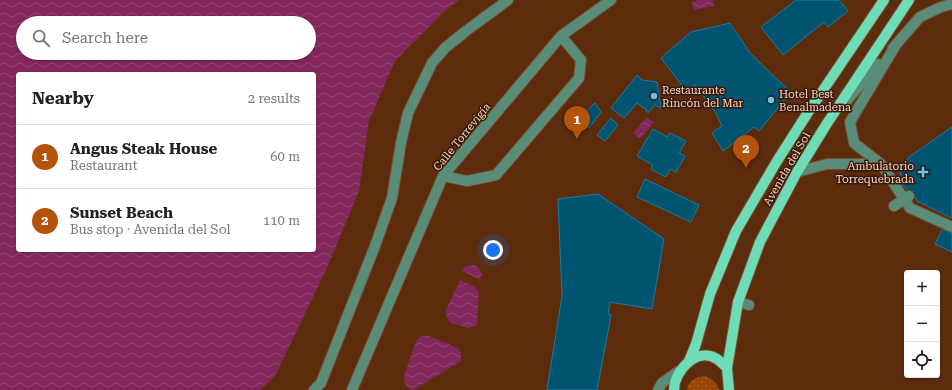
<!DOCTYPE html>
<html lang="en">
<head>
<meta charset="utf-8">
<style>
  body { margin:0; font-family:"Roboto Serif",serif; background:#f2f2f2; color:#222 }
  .controls { position:absolute; right:12px; bottom:12px; display:grid; overflow:hidden; border-radius:4px; box-shadow:0 1px 3px #0004 }
  .controls button { width:36px; height:36px; display:grid; place-items:center; padding:0; border:0; border-bottom:1px solid #e0e0e0; background:#fff; color:#222; font:20px sans-serif }
  .you { position:absolute; left:493px; top:250px; width:14px; height:14px; margin:-10px; border:3px solid #fff; border-radius:50%; background:#1a73e8; box-shadow:0 0 0 6px #1a73e833 }
  .badge { display:grid; place-items:center; width:26px; height:26px; border-radius:50%; background:#b45309; color:#fff; font-size:13px; font-weight:700 }
  .pin { position:absolute; translate:-50% -33px; filter:drop-shadow(0 1px 2px #0008) }
  .pin::after { content:''; position:absolute; top:21px; width:14px; height:12px; background:inherit; clip-path:polygon(0 0,100% 0,50% 100%) }
  .list { margin:0; padding:0; list-style:none }
  h2 { display:flex; justify-content:space-between; align-items:center; height:52px; margin:0; padding:0 16px; font-size:17px }
  h2 small { font-size:13px; font-weight:400; color:#767676 }
  .list li { display:grid; grid-template-columns:26px 1fr auto; gap:12px; align-items:center; box-sizing:border-box; height:64px; padding:0 16px; border-top:1px solid #e0e0e0 }
  .list b { display:block; font-size:15px; white-space:nowrap }
  .list p { margin:0; font-size:13px; white-space:nowrap; color:#767676 }
  .list em { font-size:13px; font-style:normal; color:#767676 }
  .icon { flex:none; width:22px; height:22px; fill:none; stroke:currentColor; stroke-width:2; stroke-linecap:round; stroke-linejoin:round }
  .map { position:relative; flex:none; width:952px; height:390px; overflow:hidden }
  .search { position:absolute; background:#fff; box-shadow:0 1px 3px #0004; left:16px; top:16px; width:300px; height:44px; display:flex; align-items:center; gap:10px; box-sizing:border-box; padding:0 14px; border-radius:22px; color:#767676; font-size:15px }
  .panel { position:absolute; background:#fff; box-shadow:0 1px 3px #0004; left:16px; top:72px; width:300px; height:180px; border-radius:4px }
  .map>svg:first-child { display:block }
</style>
</head>
<body>
<div class="map">
<svg width="952" height="390" viewBox="0 0 952 390">
  <defs>
    <pattern id="garden-dots" width="8" height="8" patternUnits="userSpaceOnUse"><rect width="8" height="8" fill="#984507"/><path d="M2 2h.1M6 6h.1" fill="none" stroke="#a75f2a" stroke-width="1.8" stroke-linecap="round"/></pattern>
    <pattern id="water-waves" width="16" height="10" patternUnits="userSpaceOnUse"><rect width="16" height="10" fill="#82275b"/><path d="M0 5q4-4 8 0t8 0" fill="none" stroke="#954671"/></pattern>
  </defs>
  <rect width="100%" height="100%" fill="#5c2c0d"/>
  <path fill="url(#garden-dots)" d="M704,376C712,378 717,382 719,390H687C688,381 695,377 704,376Z"/>
  <path fill="url(#water-waves)" fill-rule="evenodd" d="M0,0H459L445,11L395,61L369,121L359,191L327,268L275,376L260,390H0ZM23,23H309V53H23ZM18,74H314V250H18Z
    M699,0H713L714,6L694,10L692,2Z
    M647,117L654,122L640,139L633,133Z
    M474,265L479,268L482,274L480,280L462,271L466,266Z
    M460,280L475,287L479,292L477,325L468,328L449,322L445,312Z
    M421,336H429L458,348L461,353V361L414,390C406,389 404,383 404,376L416,341Z"/>
  <path fill="#01546f" stroke="#177da3" d="M796,0H839L848,11L828,27L824,22L783,55L761,27Z
    M730,23L750,53L766,69L791,92L759,131L754,127L723,151L712,133L722,126L716,113L695,85L687,92L661,58L691,32Z
    M637,75L642,80L657,82L661,108L655,105L648,113L646,111L647,110L637,103L624,118L611,108Z
    M595,103L601,112L589,128L578,119Z
    M611,118L618,125L605,141L597,135Z
    M952,127V218L917,201L916,198L903,185L900,171L909,157Z
    M653,129L667,137L670,133L686,141L679,153L685,156L676,172L670,169L666,177L651,169L653,165L637,156Z
    M645,179L699,205L691,222L637,197Z
    M598,194L664,239L652,309L610,302L608,314L611,315L597,390H547L562,296L558,199Z
    M943,229L952,233V252L935,244Z"/>
  <g fill="none" stroke-linecap="round" stroke-linejoin="round">
    <g stroke="#794b2e" stroke-width="12">
      <path id="minor" d="M893,48L920,17L941,7L952,4
        M843,105L878,64
        M881,164L910,208L952,227
        M797,172L827,164H881L854,143L850,122L897,43
        M443,176L467,181L496,175L579,78L581,60L561,36
        M894,206L909,196
        M738,302L749,305
        M314,390L321,383L375,246L392,198L401,143L408,113L432,63L445,48L466,31L508,0
        M352,390L443,176L561,36L611,0
        M658,390L662,383L679,371"/>
    </g>
    <g stroke="#794b2e" stroke-width="12">
      <path id="major" d="M689,361L696,344L710,294L736,231L777,161L807,114L884,0
        M674,390C674,371 697,346 717,359C721,362 724,365 727,368
        M729,390L727,368L738,302L760,242L797,172L826,125L909,0"/>
    </g>
    <use href="#minor" stroke="#5a8c7a" stroke-width="10"/>
    <use href="#major" stroke="#6edcb7" stroke-width="10"/>
  </g>
  <g fill="#65c5ee" stroke="#351a09" stroke-width="1.5">
    <circle cx="654" cy="96" r="4"/>
    <circle cx="771" cy="100" r="4"/>
    <path d="M921 166h4v4h4v4h-4v4h-4v-4h-4v-4h4z"/>
  </g>
  <g text-anchor="middle" dominant-baseline="central" stroke-width="3" stroke-linejoin="round" paint-order="stroke">
    <g font-size="11" fill="#fdd6c2" stroke="#351a09" text-anchor="start">
      <text x="662" y="90">Restaurante<tspan x="662" dy="13">Rincón del Mar</tspan></text>
      <text x="779" y="94">Hotel Best<tspan x="779" dy="13">Benalmadena</tspan></text>
      <text x="914" y="166" text-anchor="end">Ambulatorio<tspan x="914" dy="13">Torrequebrada</tspan></text>
    </g>
    <g font-size="11" fill="#fdd6c2" stroke="#351a09">
      <text transform="translate(462 137) rotate(-51)">Calle Torrevigía</text>
      <text transform="translate(787 169) rotate(-60)">Avenida del Sol</text>
    </g>
  </g>
</svg>
<div class="controls">
<button>+</button>
<button>−</button>
<button><svg class="icon" aria-label="locate" viewBox="0 0 24 24"><circle cx="12" cy="12" r="6"/><path d="M12 2v4M12 18v4M2 12h4M18 12h4"/></svg></button>
</div>
<div class="you"></div>
<div class="pin badge" style="left:577px;top:139px">1</div>
<div class="pin badge" style="left:746px;top:168px">2</div>
<div class="search"><svg class="icon" aria-label="search" viewBox="0 0 24 24"><circle cx="10" cy="10" r="6"/><path d="M15 15l6 6"/></svg>Search here</div>
<section class="panel">
<h2>Nearby<small>2 results</small></h2>
<ul class="list">
<li><span class="badge">1</span><div><b>Angus Steak House</b><p>Restaurant</p></div><em>60 m</em></li>
<li><span class="badge">2</span><div><b>Sunset Beach</b><p>Bus stop · Avenida del Sol</p></div><em>110 m</em></li>
</ul>
</section>
</div>
</body>
</html>
